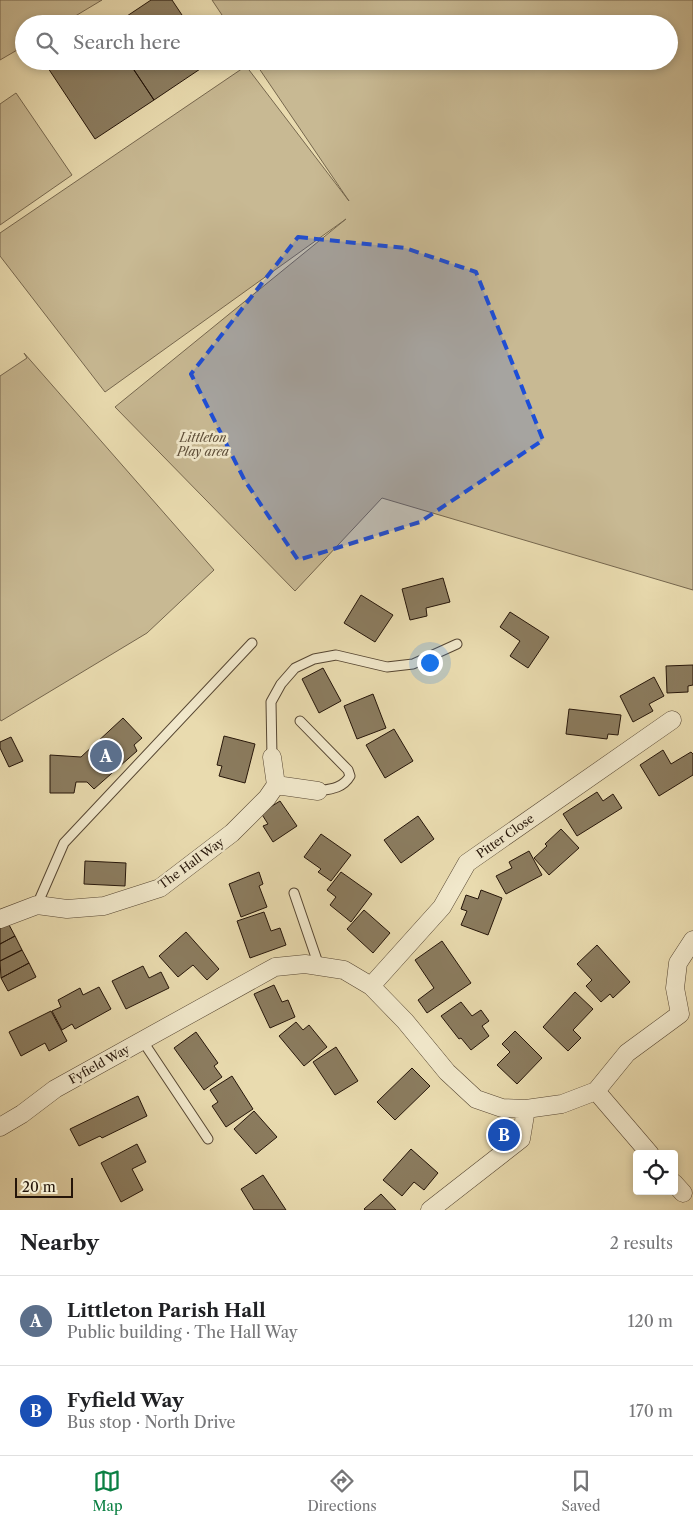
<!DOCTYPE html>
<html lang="en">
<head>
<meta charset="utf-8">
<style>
  body { margin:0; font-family:"Libre Caslon Text",serif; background:#f2f2f2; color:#202124 }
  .controls { position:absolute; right:15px; bottom:15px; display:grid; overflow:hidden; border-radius:5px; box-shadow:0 2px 8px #0003 }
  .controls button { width:45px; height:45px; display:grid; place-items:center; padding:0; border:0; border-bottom:1px solid #e0e0e0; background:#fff; color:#202124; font:25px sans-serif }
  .scale { position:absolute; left:15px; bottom:12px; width:58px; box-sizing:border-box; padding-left:5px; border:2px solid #251509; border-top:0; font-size:14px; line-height:18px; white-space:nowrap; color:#251509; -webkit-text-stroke:4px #f1e8cb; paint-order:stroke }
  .you { position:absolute; left:429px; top:662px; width:18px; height:18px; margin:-12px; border:4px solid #fff; border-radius:50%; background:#1a73e8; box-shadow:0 0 0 8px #1a73e833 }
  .badge { display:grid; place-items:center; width:32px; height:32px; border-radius:50%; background:#0b8043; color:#fff; font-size:16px; font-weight:700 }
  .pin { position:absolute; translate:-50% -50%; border:2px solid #fff; box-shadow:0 1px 5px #0006 }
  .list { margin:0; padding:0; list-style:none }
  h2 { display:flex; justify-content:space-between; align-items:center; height:65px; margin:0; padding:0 20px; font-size:21px }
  h2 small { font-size:16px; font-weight:400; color:#757577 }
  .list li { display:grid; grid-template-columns:32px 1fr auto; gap:15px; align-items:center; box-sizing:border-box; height:90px; padding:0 20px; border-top:1px solid #e0e0e0 }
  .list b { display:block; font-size:19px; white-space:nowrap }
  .list p { margin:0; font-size:16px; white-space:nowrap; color:#757577 }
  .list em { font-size:16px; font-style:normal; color:#757577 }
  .icon { flex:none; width:28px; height:28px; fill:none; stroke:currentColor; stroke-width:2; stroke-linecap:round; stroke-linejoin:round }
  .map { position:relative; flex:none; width:693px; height:1210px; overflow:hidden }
  .search { position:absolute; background:#fff; box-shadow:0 2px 8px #0003; left:15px; right:15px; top:15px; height:55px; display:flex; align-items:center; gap:12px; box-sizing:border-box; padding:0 18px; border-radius:28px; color:#757577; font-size:19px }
  .sheet { height:245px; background:#fff }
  nav { display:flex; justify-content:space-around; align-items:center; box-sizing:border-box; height:70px; border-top:1px solid #e0e0e0; background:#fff; font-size:14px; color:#757577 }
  nav a { display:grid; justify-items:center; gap:2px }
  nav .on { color:#0b8043 }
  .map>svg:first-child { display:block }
</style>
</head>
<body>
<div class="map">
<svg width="693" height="1210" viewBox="0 0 693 1210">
  <rect width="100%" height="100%" fill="#e9dbaf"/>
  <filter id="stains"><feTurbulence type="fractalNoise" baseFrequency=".004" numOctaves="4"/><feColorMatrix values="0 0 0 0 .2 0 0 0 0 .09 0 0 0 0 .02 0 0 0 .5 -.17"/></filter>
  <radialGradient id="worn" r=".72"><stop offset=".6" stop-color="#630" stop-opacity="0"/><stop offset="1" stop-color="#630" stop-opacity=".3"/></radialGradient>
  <path fill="#c8b993" stroke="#76674e" d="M0,0H102L62,24H24V46L0,60Z
    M212,0H693V590L382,498L295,591L115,407L346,219L105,392L0,256V233L246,66L349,201L254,61H669V24H228Z
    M16,93L72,175L0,225V104Z
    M24,353L214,570L147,633L1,721L0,719V376L27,358Z"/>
  <path fill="#8b7c5f" stroke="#251509" d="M151,0H172L188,24H115Z
    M59,61H128L154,100L95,139L48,68Z
    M128,61H212L154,100Z
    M443,578L450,602L426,608L427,616L410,620L402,589Z
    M361,595L393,615L375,642L344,623Z
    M510,612L549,637L528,668L510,656L520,641L500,627Z
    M693,665V685L688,686V692L667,693L666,666Z
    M323,668L341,701L319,713L302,679Z
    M654,677L664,696L649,704L653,711L633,722L620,696Z
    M373,694L386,728L357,739L344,706Z
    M569,709L621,715L618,735L608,734L607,739L566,734Z
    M123,718L142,738L134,745L137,751L94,789L87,782H76L74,793H50V755L81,757Z
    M394,729L413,761L385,778L366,745Z
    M224,736L255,744L245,783L219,776L222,766L217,765Z
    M11,737L23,761L9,767L0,748V742Z
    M663,750L671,764L691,752L693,754V775L659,796L640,765Z
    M597,792L603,801L613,794L622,808L577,836L563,814Z
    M280,801L297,826L273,842L263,826L268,824L261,813Z
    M418,816L434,839L401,863L384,840Z
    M561,829L579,848L549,875L534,858L547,846L545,844Z
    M321,834L351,855L331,881L318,872L321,869L304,857Z
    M529,851L542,875L506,894L496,876L512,868L509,862Z
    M85,861L126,863L125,886L84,884Z
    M259,872L263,884L259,886L267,907L241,917L229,884Z
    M341,872L372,894L351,922L330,905L336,897L327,890Z
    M481,890L502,898L488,935L461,925L467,911L461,909L466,895L478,899Z
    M364,910L390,933L373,953L347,929Z
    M264,912L271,931L280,928L286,945L250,958L237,921Z
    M8,923L15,936L0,944V927Z
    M186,932L219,969L207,980L193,965L178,977L159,956Z
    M15,936L22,950L0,961V944Z
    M442,941L471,983L427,1013L418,1000L434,988L415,960Z
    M597,945L630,982L613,998L610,994L601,1002L586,986L592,980L577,964Z
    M22,950L29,963L1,978L0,961Z
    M29,963L36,977L8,991L1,978Z
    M143,966L149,978L161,972L169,988L126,1009L112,981Z
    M274,985L282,1002L288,1000L295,1017L270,1028L254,994Z
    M99,987L111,1009L75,1029L72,1024L62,1030L52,1011L61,1007L58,1000L80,988L83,995Z
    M575,992L593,1009L573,1030L581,1038L568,1051L543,1027Z
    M461,1002L472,1016L481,1010L489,1021L482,1026L489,1036L471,1050L461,1038L459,1039L441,1016Z
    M51,1011L67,1041L49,1051L45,1043L21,1056L9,1032Z
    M296,1022L303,1030L309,1025L327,1047L304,1066L279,1036Z
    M515,1031L542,1058L517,1084L497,1065L510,1052L502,1044Z
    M196,1032L218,1063L214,1066L222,1077L204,1090L174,1048Z
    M336,1047L358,1081L335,1095L313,1062Z
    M412,1068L430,1086L395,1120L377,1102Z
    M232,1076L253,1109L226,1127L212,1106L218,1102L210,1090Z
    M138,1096L147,1116L102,1138L100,1136L79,1146L70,1129Z
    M254,1111L277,1137L256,1154L234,1129Z
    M137,1144L146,1162L132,1169L143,1190L121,1202L101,1163Z
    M411,1149L438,1173L424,1190L414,1182L402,1196L383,1180Z
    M263,1175L286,1210H254L241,1189Z
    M381,1194L396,1210H365L364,1209Z"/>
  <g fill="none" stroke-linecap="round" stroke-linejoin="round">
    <g stroke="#564632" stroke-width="11">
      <path id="service" d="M300,721L348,770L350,776C343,788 332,789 318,791
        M272,757L271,702L281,684L295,668L314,659L336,655L387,667L413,664L457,644
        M294,893L319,966
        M37,905L64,843L252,643
        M142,1040L208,1139"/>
    </g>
    <g stroke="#564632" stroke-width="19">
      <path id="minor" d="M276,785L318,791
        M0,919L37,905L67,909L104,906L160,888L232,833L267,798L276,785L272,757
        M371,986L442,907L467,863L672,720
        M680,1014L675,988L678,963L693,940
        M596,1091L650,1154
        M0,1127L22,1114L55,1089L275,967L305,964L344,970L371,986L405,1021L447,1072L476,1099L502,1108L526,1109
        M674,1183L683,1193
        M430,1210L521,1139L526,1109L562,1104L596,1091L627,1053L680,1014"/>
    </g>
    <use href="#service" stroke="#f1e8cb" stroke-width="9"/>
    <use href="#minor" stroke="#f1e8cb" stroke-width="18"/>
  </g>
  <path fill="#1d4ed8" fill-opacity="0.2" stroke="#1d4ed8" stroke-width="4" stroke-dasharray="10 6" stroke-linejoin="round" d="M298,237L405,248L476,272L543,440L420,522L298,560L245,481L191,374Z"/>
  <g text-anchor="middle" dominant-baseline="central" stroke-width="5" stroke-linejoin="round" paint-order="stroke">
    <g font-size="12" font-style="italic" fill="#5e4e39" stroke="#f1e8cb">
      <text x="203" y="437">Littleton<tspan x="203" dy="14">Play area</tspan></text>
    </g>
    <g font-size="12" fill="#251509" stroke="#f1e8cb">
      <text transform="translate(505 836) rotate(-35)">Pitter Close</text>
      <text transform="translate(191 863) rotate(-36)">The Hall Way</text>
      <text transform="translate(99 1064) rotate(-29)">Fyfield Way</text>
    </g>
  </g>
  <rect width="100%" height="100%" filter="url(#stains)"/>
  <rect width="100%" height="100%" fill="url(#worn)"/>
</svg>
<div class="controls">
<button><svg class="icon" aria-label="locate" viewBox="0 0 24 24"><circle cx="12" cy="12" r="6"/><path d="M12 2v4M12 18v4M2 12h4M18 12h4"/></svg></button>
</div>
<div class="scale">20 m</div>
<div class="you"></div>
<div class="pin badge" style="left:106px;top:756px;background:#5c6f8a">A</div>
<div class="pin badge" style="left:504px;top:1135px;background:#1a4fb4">B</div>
<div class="search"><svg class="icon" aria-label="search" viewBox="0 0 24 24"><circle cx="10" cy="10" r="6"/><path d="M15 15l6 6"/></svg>Search here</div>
</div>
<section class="sheet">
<h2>Nearby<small>2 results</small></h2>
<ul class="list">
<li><span class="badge" style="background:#5c6f8a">A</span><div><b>Littleton Parish Hall</b><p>Public building · The Hall Way</p></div><em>120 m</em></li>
<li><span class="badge" style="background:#1a4fb4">B</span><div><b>Fyfield Way</b><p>Bus stop · North Drive</p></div><em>170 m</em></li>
</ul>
</section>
<nav>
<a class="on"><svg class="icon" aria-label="map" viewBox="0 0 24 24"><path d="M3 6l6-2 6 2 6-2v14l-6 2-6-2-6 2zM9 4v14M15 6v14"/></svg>Map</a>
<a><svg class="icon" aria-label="directions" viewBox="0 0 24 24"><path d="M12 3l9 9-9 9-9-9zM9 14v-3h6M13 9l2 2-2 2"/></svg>Directions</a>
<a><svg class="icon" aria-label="saved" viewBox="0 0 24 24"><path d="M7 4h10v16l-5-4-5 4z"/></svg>Saved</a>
</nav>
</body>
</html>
